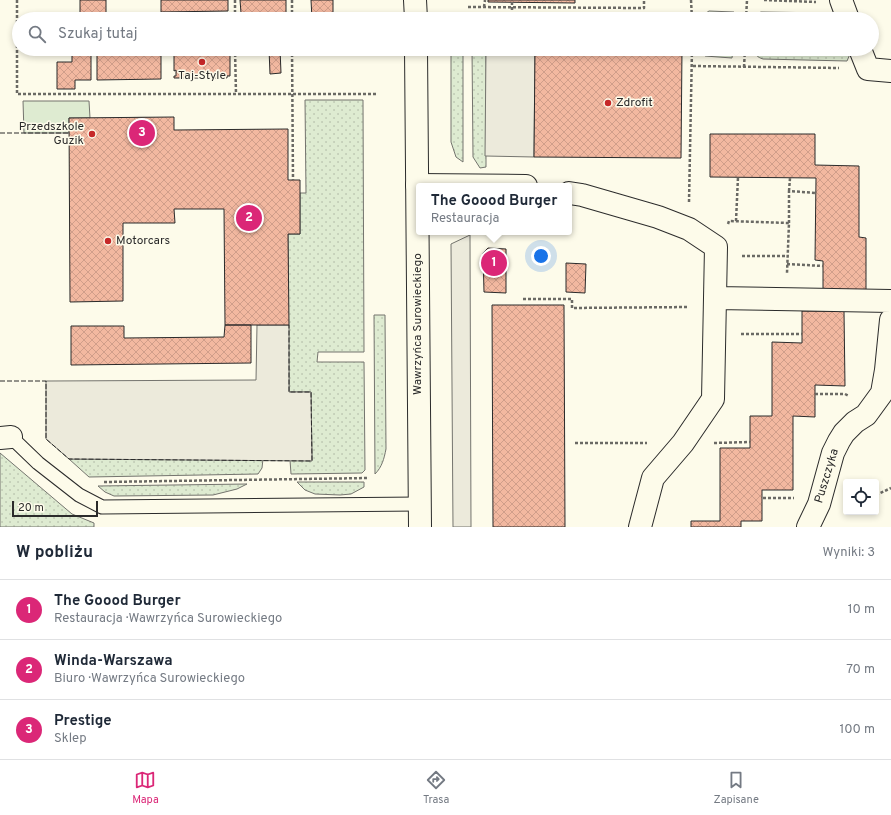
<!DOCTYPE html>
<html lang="pl">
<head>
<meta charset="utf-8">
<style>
  body { margin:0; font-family:Overpass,sans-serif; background:#f6f6f7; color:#1f2937 }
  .controls { position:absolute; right:12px; bottom:12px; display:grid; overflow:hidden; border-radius:4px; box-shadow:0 2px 6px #0003 }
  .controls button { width:36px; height:36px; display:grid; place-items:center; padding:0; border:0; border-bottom:1px solid #e0e1e3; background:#fff; color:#1f2937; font:20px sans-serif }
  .scale { position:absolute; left:12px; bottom:10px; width:86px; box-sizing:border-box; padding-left:4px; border:2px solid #2b2b2b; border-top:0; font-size:11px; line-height:14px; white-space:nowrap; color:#2b2b2b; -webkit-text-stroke:3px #fdfbea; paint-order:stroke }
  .you { position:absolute; left:541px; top:256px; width:14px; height:14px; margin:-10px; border:3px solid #fff; border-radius:50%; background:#1a73e8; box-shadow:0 0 0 6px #1a73e833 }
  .badge { display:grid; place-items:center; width:26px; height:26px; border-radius:50%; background:#db2777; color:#fff; font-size:13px; font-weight:700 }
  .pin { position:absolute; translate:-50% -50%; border:2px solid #fff; box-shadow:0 1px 4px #0006 }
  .popup { position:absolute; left:416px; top:183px; width:156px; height:52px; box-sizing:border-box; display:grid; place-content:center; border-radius:4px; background:#fff; filter:drop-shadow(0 1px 3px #0005); font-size:13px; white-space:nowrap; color:#747a83 }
  .popup b { font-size:15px; color:#1f2937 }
  .popup::after { content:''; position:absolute; left:50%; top:100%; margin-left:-8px; border:8px solid transparent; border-top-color:#fff }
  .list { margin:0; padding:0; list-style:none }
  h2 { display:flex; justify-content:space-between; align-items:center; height:52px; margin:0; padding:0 16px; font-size:17px }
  h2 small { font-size:13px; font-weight:400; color:#747a83 }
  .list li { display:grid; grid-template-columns:26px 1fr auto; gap:12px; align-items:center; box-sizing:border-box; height:60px; padding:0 16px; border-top:1px solid #e0e1e3 }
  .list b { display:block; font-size:15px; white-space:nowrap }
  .list p { margin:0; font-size:13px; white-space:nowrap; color:#747a83 }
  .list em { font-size:13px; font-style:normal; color:#747a83 }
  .icon { flex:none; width:22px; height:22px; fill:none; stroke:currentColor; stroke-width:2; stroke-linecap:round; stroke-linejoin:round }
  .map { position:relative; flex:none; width:891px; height:527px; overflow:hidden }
  .search { position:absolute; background:#fff; box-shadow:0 2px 6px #0003; left:12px; right:12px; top:12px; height:44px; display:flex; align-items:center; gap:10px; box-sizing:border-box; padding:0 14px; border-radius:22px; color:#747a83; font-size:15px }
  .sheet { height:232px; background:#fff }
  nav { display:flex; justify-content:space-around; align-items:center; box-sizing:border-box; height:56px; border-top:1px solid #e0e1e3; background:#fff; font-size:11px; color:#747a83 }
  nav a { display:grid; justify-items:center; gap:2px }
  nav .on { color:#db2777 }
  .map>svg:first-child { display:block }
</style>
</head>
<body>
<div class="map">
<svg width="891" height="527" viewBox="0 0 891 527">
  <defs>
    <pattern id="grass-dots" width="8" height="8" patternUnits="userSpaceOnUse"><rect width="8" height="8" fill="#deebd1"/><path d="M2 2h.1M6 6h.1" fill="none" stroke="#bfcab4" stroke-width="1.8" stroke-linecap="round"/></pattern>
    <pattern id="building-cross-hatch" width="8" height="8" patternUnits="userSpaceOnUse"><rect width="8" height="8" fill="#f2b8a0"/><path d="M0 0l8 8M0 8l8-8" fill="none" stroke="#d09e8a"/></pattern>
  </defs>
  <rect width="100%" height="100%" fill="#fdfbea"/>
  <path fill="url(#grass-dots)" stroke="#74746e" d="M709,11L734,12V19H704L706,13Z
    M761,12L831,13L837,19H755L756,14Z
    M451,49H463V162L456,157L451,142Z
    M472,49H486V167L480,168L473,157Z
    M703,49H733L732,58L705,56L703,53Z
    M755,49H848L850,54L847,61L763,59C757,57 755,55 755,49Z
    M305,100H363L364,352H318L317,362H364L365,470L362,473L291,474L290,460H312L311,392H289L288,234H300V193H306Z
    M374,315H385L386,449C384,459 382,467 375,474Z
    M0,453L72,514L94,523V527H0Z
    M69,459H263L262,468L258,474L89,477Z
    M297,482H364V487L351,494L340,495L315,494L305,490Z
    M247,484L237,489L213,495L114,496L105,492L98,486Z"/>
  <path fill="#deebd1" stroke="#74746e" d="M23,101H89L90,118H69V133H24Z"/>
  <path fill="#eceadb" stroke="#74746e" d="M486,49H535L534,157L485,156Z
    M470,235L471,527H453L451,244Z
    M257,325H289V392H311L312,461L69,459L46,439V381L256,380Z"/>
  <path fill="url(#building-cross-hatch)" stroke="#2b2b2b" d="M80,0H106V12L101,19H80Z
    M161,0H228V11L161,12Z
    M240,0H286V13H241Z
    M311,0H333V19H312Z
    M488,0H575V3L488,2Z
    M535,14L682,16V19H535Z
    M128,16H160V19H128Z
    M97,49H161V79L97,80Z
    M269,49H280L281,73L270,74Z
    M313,49H334L335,53L313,54Z
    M535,49H682L681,158L534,157Z
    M72,52H91V80H75V89H57V62H72Z
    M174,53H227V55L230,54V76H227V78H174V76H176V70L174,71Z
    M174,117V130L288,129V180H300V234H288L289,325H225L224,209H174L175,223H123V301L70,302L69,118Z
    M710,134H815V165L859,166V237L866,238V291H823V261L815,260L816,178L710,177Z
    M488,248L506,249V293L484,292L483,253Z
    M566,263L586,264L585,293L566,292Z
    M492,305H564L565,527H493Z
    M802,311H844L845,386L815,385V417L793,416V490H762V521H741V527H691V521H720V448H750V416H772V342L802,343Z
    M225,325H251V363L71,365V326H124V338L224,337Z"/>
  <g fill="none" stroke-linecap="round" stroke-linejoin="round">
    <g stroke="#2b2b2b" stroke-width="15">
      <path id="lane" d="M11,437L38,463L79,495L102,507L419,504"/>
    </g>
    <g stroke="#2b2b2b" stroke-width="24">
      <path id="street" d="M841,0L848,19
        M860,49L868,69L891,71
        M417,185L526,186
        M569,193L582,195L658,217L689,229L716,247L713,399L683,443L653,478L640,527
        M715,298L891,301
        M0,438L11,437
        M808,527L819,504L833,453L839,441L844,433L855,422L866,415L882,393L886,370L891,320"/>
    </g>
    <g stroke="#2b2b2b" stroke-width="24">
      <path id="secondary" d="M415,0L416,19
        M416,49L420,527"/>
    </g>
    <path stroke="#6a6964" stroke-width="2.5" stroke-dasharray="3 2" stroke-linecap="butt" d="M17,0V94H376
      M235,0V19
      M292,0V19
      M691,0L692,19
      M764,0L816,2
      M512,2V19
      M468,7L644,8V0
      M484,7L485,0
      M746,19L747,0
      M235,49L236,94
      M292,49L293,180
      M693,66L839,68
      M744,67L745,49
      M789,191L790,178
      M689,202L692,49
      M736,221L738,177
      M789,223V191L816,193
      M728,224L729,221L789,223L787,273
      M742,256H788
      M787,264L823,266
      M523,299H572V308L689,307
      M741,334H802
      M815,394H845L849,396
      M575,443H647
      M714,443L750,442
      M104,482L369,478
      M876,495L891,488
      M763,498H794"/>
    <use href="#lane" stroke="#fdfbea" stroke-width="13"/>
    <use href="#street" stroke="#fdfbea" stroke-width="22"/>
    <use href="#secondary" stroke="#fdfbea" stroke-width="22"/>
    <path stroke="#2b2b2b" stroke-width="1" stroke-dasharray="5 2" stroke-linecap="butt" d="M0,133H69
      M0,381H46V439L69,459L312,461L311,392H289V325"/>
  </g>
  <g fill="#c62828" stroke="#fdfbea" stroke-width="1.5">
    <circle cx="202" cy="62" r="4"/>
    <circle cx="608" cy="103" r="4"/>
    <circle cx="92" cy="134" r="4"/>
    <circle cx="108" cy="241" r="4"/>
  </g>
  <g text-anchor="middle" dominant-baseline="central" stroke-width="3" stroke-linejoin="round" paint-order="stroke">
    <g font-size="12" fill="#2b2b2b" stroke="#fdfbea" text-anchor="start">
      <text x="202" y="76" text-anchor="middle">Taj-Style</text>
      <text x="616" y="103">Zdrofit</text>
      <text x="84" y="127" text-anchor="end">Przedszkole<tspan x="84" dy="14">Guzik</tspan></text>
      <text x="116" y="241">Motorcars</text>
    </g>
    <g font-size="12" fill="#2b2b2b" stroke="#fdfbea">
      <text transform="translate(418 324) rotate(-90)">Wawrzyńca Surowieckiego</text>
      <text transform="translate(827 476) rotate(-73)">Puszczyka</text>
    </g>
  </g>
</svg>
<div class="controls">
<button><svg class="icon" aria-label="locate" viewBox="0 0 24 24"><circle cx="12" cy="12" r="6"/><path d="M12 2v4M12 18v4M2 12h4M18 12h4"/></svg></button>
</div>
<div class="scale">20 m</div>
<div class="you"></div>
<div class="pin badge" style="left:494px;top:263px">1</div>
<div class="popup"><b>The Goood Burger</b>Restauracja</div>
<div class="pin badge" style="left:249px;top:218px">2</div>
<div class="pin badge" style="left:142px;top:133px">3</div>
<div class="search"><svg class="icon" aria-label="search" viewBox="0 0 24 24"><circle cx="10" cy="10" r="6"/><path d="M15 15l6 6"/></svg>Szukaj tutaj</div>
</div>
<section class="sheet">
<h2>W pobliżu<small>Wyniki: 3</small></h2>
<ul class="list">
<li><span class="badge">1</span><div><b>The Goood Burger</b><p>Restauracja · Wawrzyńca Surowieckiego</p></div><em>10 m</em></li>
<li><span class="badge">2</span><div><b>Winda-Warszawa</b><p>Biuro · Wawrzyńca Surowieckiego</p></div><em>70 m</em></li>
<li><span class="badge">3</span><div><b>Prestige</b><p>Sklep</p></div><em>100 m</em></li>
</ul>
</section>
<nav>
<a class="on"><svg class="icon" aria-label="map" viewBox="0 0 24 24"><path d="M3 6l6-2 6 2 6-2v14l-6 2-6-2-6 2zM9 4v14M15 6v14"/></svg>Mapa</a>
<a><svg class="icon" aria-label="directions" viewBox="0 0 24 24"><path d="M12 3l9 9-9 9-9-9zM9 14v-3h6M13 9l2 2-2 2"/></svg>Trasa</a>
<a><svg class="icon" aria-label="saved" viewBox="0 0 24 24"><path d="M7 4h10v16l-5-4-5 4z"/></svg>Zapisane</a>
</nav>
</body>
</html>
